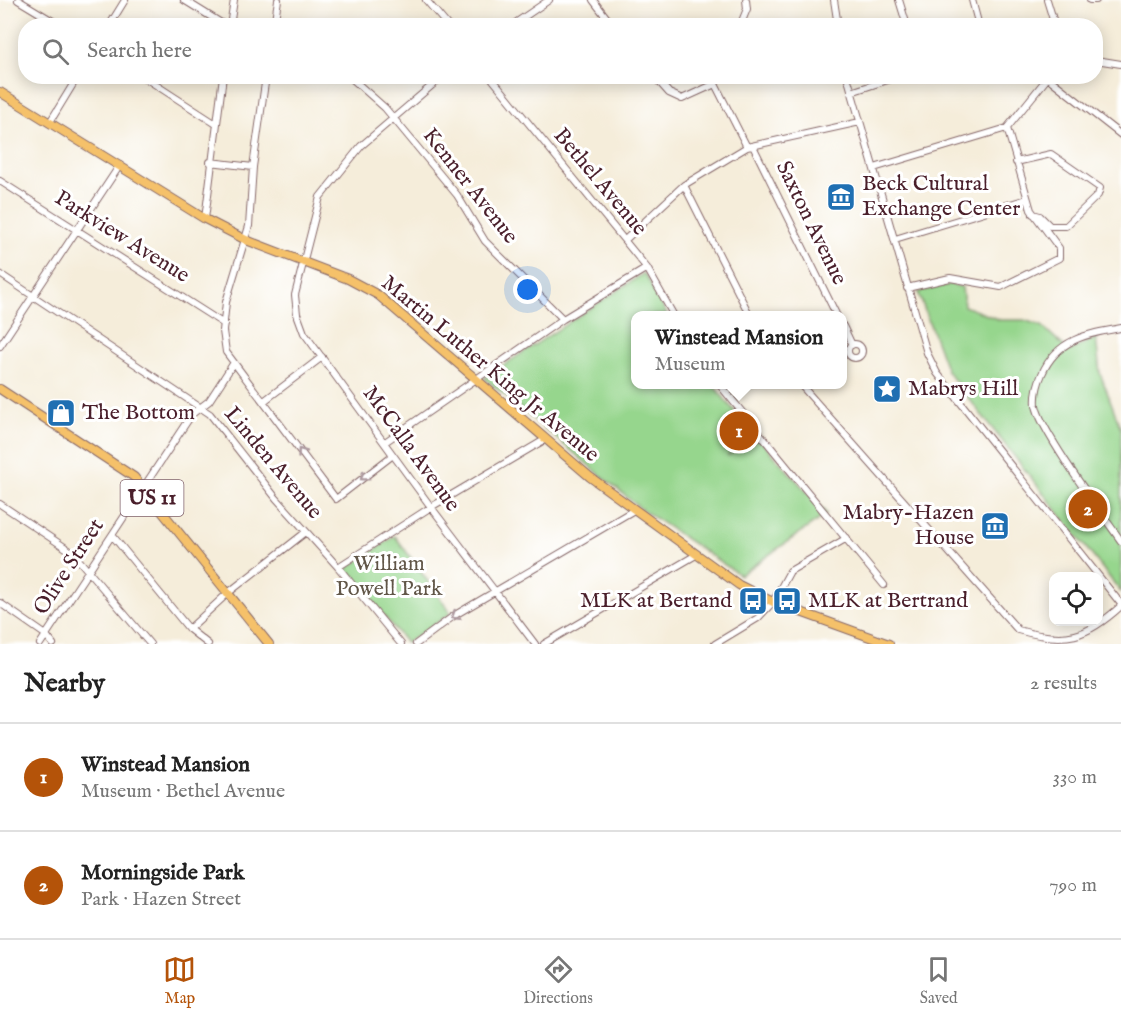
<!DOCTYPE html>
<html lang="en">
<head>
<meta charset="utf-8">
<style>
  body { margin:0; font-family:"IM FELL English",serif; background:#f6f6f6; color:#222 }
  .controls { position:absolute; right:18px; bottom:18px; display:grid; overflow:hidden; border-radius:12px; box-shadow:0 3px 15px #0003 }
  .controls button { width:54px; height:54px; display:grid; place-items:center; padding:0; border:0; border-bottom:2px solid #e0e0e0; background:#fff; color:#222; font:30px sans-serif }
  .you { position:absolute; left:528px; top:290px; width:21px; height:21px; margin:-15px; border:4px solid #fff; border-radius:50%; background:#1a73e8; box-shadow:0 0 0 9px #1a73e833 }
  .badge { display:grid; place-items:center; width:39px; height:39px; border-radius:50%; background:#b45309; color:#fff; font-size:20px; font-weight:700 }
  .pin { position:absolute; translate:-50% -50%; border:3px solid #fff; box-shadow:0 2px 6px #0006 }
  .popup { position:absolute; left:631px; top:311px; width:216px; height:78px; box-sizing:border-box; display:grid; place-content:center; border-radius:12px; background:#fff; filter:drop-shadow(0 2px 4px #0005); font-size:20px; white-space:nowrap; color:#767676 }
  .popup b { font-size:22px; color:#222 }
  .popup::after { content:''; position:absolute; left:50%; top:100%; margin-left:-12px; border:12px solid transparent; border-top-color:#fff }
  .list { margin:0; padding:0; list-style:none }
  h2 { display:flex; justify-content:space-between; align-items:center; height:78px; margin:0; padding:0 24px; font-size:26px }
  h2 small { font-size:20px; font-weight:400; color:#767676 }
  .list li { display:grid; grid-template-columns:39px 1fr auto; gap:18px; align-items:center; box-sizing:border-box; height:108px; padding:0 24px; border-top:2px solid #e0e0e0 }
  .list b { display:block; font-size:22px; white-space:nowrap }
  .list p { margin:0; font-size:20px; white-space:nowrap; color:#767676 }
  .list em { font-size:20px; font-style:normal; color:#767676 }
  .icon { flex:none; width:33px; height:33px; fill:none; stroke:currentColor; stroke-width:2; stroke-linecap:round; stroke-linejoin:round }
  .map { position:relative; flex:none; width:1121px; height:644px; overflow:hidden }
  .search { position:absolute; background:#fff; box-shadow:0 3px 15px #0003; left:18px; right:18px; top:18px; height:66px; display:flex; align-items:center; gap:15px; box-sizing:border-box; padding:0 21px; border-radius:24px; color:#767676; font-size:22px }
  .sheet { height:294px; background:#fff }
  nav { display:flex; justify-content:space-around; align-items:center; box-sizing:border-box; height:84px; border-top:2px solid #e0e0e0; background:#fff; font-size:16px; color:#767676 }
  nav a { display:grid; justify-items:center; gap:3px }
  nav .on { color:#b45309 }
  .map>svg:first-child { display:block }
</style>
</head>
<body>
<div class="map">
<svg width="1121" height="644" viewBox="0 0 1121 644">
  <rect width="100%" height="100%" fill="#fff"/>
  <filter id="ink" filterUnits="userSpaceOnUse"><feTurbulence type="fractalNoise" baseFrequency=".0167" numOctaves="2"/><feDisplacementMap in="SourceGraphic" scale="12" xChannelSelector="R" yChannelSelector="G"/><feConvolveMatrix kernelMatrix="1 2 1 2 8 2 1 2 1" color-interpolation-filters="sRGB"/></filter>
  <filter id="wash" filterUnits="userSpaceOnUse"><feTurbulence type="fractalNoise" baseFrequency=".008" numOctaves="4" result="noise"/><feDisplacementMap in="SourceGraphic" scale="24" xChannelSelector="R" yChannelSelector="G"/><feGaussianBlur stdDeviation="1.35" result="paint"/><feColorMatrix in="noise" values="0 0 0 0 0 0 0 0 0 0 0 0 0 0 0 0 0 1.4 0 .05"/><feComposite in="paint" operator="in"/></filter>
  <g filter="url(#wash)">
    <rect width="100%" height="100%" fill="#f5edda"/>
    <path fill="#96d68d" stroke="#707a5c" stroke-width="1.5" d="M644,273L667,315L636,316V384L713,385L756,437L727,456L758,438L827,514L740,575L640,508L484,378Z
      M950,284L962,287L964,306L1000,320H1024L1042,326L1069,351L1096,338L1100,373L1121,429V592L947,371L918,292Z
      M395,536L451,613L406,643L346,569Z"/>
  </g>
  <g filter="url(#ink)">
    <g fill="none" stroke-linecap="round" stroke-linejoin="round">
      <g stroke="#866768" stroke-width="8">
        <path id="minor" d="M18,0L61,26
          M184,0L226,26
          M426,0L448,26
          M593,0L613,26
          M834,0L838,26
          M899,0L907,26
          M972,0L979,26
          M1047,0L1055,26
          M1090,0H1096
          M109,26L125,0
          M230,26L234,0
          M274,26L278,0
          M511,26L549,0
          M740,26L747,9L746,0
          M1096,60L1121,64
          M142,76L216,124
          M266,76L253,167L249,226L226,302L223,331L226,352L336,499L393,455
          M349,76L385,108L457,195L485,241L563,319
          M443,76L361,146L320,197L295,295L297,314L304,333L431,507L535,644
          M490,76L647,268L674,316
          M654,76L669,93L682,99L715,84
          M719,76L715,84L747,147
          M847,76L927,353L937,373L1121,604
          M1047,77L1121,135
          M851,92L900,76
          M50,122L78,76
          M753,146L837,316
          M210,162L253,167
          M1016,162L1051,154L1100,188L1098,195L1066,226H1050L1040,216L1033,214
          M874,168L1007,128L1049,76
          M0,181L224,324
          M684,185L750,316
          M205,219L223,76
          M895,239L1027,199
          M625,240L684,185L747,147L860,122
          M0,274L210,414L276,498L338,567L401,644
          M907,288L950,278L1001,287L1059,258V248L1031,210L1007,128
          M843,326L852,345
          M1121,328C1087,334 1057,339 1042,374C1038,383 1035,394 1036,405C1039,429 1104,517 1121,541
          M848 351a7 7 0 1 1 14 0a7 7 0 1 1-14 0Z
          M0,346L120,165
          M719,384L884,585
          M800,384L1018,630C1066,644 1086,638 1121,606
          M264,401L322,357
          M385,442L563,319L647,268
          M0,504L72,552L150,644
          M112,535L189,629L208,644
          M338,567L431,507L546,439
          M0,603L46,635L53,644
          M189,629L228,593L306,532
          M40,644L192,414L209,401L233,364
          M416,644L455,615L634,510
          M544,644L696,555
          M715,644L758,618L773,602L790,571L847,538"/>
      </g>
      <g stroke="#866768" stroke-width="10">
        <path id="major" d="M0,92L205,219L246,240L348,279L378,295L590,477L739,585L773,602L889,644
          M0,389L134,477L269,644"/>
      </g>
      <use href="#minor" stroke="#fff" stroke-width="6"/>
      <use href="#major" stroke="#f5c16b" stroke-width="8"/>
    </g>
    <defs><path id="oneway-chevron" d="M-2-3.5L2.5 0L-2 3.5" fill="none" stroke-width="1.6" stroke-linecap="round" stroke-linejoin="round" transform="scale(1.5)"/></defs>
    <g stroke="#ae9aa0">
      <use href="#oneway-chevron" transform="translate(301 452) rotate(-126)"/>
      <use href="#oneway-chevron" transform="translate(364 477) rotate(143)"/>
      <use href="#oneway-chevron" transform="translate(455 616) rotate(147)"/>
    </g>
  </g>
  <defs>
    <g id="museum-square" transform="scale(1.5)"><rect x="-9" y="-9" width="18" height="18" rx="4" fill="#1f6fb2" stroke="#fff"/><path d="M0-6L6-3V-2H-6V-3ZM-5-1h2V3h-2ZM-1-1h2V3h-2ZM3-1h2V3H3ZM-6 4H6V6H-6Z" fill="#fff"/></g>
    <g id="sight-square" transform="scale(1.5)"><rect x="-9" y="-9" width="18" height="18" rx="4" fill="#1f6fb2" stroke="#fff"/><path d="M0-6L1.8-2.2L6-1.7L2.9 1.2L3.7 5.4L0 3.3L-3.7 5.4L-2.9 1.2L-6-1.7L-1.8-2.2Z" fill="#fff"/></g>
    <g id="shop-square" transform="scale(1.5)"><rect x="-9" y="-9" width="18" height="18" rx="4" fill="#1f6fb2" stroke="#fff"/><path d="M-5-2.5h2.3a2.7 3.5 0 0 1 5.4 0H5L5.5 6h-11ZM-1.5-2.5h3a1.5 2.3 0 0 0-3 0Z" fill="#fff"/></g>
    <g id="bus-square" transform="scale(1.5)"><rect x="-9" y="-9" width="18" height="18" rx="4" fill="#1f6fb2" stroke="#fff"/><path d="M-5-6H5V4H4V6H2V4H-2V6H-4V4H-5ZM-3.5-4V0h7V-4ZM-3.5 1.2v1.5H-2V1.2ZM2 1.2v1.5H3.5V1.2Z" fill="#fff"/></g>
  </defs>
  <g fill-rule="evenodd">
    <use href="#museum-square" x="841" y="197"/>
    <use href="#sight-square" x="887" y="389"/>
    <use href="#shop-square" x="61" y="413"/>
    <use href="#museum-square" x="995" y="526"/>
    <use href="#bus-square" x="753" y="601"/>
    <use href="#bus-square" x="787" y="601"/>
  </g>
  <g text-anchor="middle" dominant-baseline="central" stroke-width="6" stroke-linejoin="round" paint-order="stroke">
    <rect fill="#fff" stroke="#80626b" stroke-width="1.5" x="120.5" y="480" width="63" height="36" rx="4.5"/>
    <g font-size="21" font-weight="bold" fill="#4a1f2b">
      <text x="152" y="498">US 11</text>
    </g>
    <g font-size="22" fill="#4a1f2b" stroke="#fff">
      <text transform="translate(600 182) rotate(50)">Bethel Avenue</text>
      <text transform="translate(470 186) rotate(52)">Kenner Avenue</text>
      <text transform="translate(811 223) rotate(64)">Saxton Avenue</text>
      <text transform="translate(122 237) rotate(32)">Parkview Avenue</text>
      <text transform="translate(490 369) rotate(40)">Martin Luther King Jr Avenue</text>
      <text transform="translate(411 449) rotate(54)">McCalla Avenue</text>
      <text transform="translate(273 463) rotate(50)">Linden Avenue</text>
      <text transform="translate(69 567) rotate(-57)">Olive Street</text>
    </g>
    <g font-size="22" fill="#4a1f2b" stroke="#fff" text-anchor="start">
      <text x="862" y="184">Beck Cultural<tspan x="862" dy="25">Exchange Center</tspan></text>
      <text x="908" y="389">Mabrys Hill</text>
      <text x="82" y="413">The Bottom</text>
      <text x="974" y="513" text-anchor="end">Mabry-Hazen<tspan x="974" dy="25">House</tspan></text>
      <text x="732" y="601" text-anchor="end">MLK at Bertand</text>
      <text x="808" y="601">MLK at Bertrand</text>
    </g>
    <g font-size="22" fill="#615648" stroke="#fff">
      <text x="389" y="564">William<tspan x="389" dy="25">Powell Park</tspan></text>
    </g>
  </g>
</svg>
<div class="controls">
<button><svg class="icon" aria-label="locate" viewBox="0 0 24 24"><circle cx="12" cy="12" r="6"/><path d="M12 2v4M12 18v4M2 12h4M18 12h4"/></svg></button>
</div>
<div class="you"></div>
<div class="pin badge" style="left:739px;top:431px">1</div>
<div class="popup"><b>Winstead Mansion</b>Museum</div>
<div class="pin badge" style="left:1088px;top:509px">2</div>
<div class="search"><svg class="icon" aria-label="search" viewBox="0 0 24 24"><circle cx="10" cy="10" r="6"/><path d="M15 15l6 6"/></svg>Search here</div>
</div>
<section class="sheet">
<h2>Nearby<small>2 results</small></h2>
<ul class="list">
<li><span class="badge">1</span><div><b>Winstead Mansion</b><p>Museum · Bethel Avenue</p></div><em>330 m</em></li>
<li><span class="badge">2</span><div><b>Morningside Park</b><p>Park · Hazen Street</p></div><em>790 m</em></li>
</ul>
</section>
<nav>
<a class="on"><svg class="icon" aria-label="map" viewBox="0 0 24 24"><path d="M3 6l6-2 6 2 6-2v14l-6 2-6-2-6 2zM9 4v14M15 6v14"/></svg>Map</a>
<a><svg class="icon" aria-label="directions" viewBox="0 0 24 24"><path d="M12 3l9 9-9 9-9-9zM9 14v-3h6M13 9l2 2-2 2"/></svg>Directions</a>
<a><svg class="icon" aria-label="saved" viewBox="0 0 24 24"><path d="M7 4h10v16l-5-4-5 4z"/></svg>Saved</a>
</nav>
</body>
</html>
